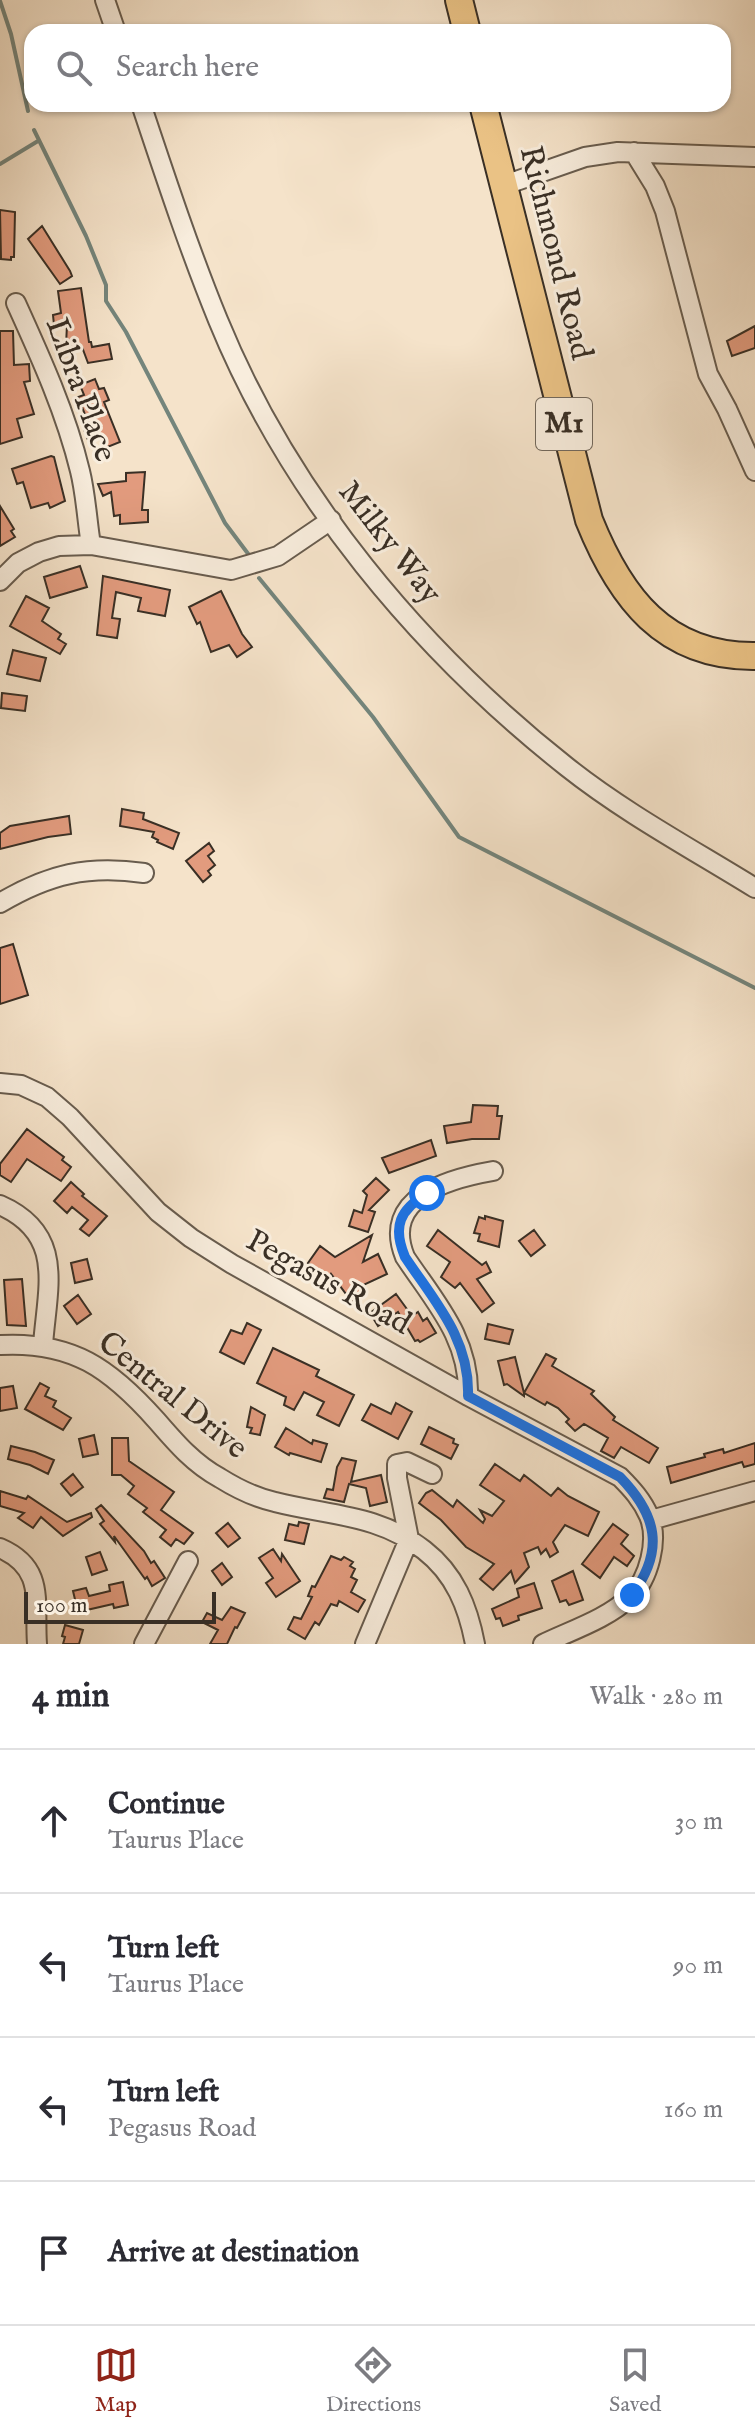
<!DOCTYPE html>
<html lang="en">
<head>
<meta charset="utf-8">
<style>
  body { margin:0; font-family:"IM FELL English",serif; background:#f2f2f3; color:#2b2b33 }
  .scale { position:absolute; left:24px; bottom:20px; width:192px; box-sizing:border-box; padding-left:8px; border:4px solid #392f25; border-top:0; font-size:22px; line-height:28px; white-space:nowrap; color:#392f25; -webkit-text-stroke:6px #f8eddd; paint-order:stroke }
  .stop { position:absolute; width:24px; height:24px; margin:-18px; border:6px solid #1a73e8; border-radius:50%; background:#fff }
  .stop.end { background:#1a73e8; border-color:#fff; box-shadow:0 2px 8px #0008 }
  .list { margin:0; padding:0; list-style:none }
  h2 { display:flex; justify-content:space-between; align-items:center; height:104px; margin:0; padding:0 32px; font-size:34px }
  h2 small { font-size:26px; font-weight:400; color:#7c7c81 }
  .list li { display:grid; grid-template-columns:52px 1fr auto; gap:24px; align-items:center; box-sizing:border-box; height:144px; padding:0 32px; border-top:2px solid #e1e1e2 }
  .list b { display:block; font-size:30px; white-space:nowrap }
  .list p { margin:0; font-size:26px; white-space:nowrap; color:#7c7c81 }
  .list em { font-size:26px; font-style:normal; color:#7c7c81 }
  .icon { flex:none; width:44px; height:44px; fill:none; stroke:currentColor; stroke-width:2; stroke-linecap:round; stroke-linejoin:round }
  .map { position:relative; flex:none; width:755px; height:1644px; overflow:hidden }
  .search { position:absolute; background:#fff; box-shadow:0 2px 6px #0004; left:24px; right:24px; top:24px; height:88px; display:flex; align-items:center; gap:20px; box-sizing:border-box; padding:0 28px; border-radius:24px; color:#7c7c81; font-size:30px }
  .sheet { height:680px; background:#fff }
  nav { display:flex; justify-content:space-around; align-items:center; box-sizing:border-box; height:112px; border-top:2px solid #e1e1e2; background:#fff; font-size:22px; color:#7c7c81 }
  nav a { display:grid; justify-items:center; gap:4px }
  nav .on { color:#8f2418 }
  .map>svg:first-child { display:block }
</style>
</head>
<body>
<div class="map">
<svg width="755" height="1644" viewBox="0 0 755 1644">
  <rect width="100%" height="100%" fill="#f5e3ca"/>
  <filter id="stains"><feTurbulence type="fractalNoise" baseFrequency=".0025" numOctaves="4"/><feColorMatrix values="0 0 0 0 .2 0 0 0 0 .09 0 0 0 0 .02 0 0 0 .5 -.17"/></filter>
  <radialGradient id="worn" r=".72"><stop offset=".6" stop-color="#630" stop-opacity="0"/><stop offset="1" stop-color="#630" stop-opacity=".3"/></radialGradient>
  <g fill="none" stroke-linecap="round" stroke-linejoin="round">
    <path stroke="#74857c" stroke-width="4" d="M0,1L11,34L28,111
      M34,130L86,236L106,285V301L126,332L225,523L249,555
      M0,164L38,141
      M259,578L373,717L459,837L755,988"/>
  </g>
  <path fill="#e29b7e" stroke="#392f25" stroke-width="2" d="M0,210L15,212L14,257H11V260L1,259Z
    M42,226L70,271L72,276L60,284L28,239Z
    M81,288L89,342H91L92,347L109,344L112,359L88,363L82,347L66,346L67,324L54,325L53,315L61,313L58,291Z
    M755,326V348L732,356L727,341Z
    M0,331H13L14,365L29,364L30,381L24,382L34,414L17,419L22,437L0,444Z
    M95,379L99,389L104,388L109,400L104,402L120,442L105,448L100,435L88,440L84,429L90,427L78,397L84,395L80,385Z
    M51,456L54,457L65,501L50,508L48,503L31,508L23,482L17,484L12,469Z
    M145,472L142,510H148V522L120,524V515L114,516L111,492L103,496L98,484L126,481V473Z
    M0,506L14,529L11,531L15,537L0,546Z
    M80,566L87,587L50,598L44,577Z
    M103,576L170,590L165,616L138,611L141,598L116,592L112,618L120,619L117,638L97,635Z
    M221,591L242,634L252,647L237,657L229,645L211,652L200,622L197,624L189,607Z
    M26,596L49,608L42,621L61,634L58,639L66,644L60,654L10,626Z
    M13,650L46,658L40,681L7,674Z
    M2,693L27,696L25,711L1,708Z
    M122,809L144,813L143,819L179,833L173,849L157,842L158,840L152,837L154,832L120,826Z
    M69,816L71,834L48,837L0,849V833L10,826Z
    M209,843L214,851L208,856L215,865L208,871L211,875L203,882L186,861Z
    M13,944L28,995L0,1004V948Z
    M473,1105L498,1106L497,1116H502L499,1139H472L447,1143L444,1126L471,1122Z
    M27,1129L64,1157L62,1160L71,1167L61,1181L27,1159L11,1182L0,1175V1164Z
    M431,1140L436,1156L389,1173L382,1158Z
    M376,1178L389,1190L369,1210L375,1212L368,1232L349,1226L354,1210L362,1213L367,1195L363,1191Z
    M71,1182L84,1194L82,1196L107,1216L89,1236L80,1229L88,1220L72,1207L67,1213L54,1201Z
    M485,1216L503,1221L499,1247L478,1241L480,1234L474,1233L479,1217L485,1219Z
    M438,1230L482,1265L486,1262L491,1272L477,1279L494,1303L482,1312L460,1283L455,1288L441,1277L450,1262L427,1246Z
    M534,1230L545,1245L531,1256L519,1241Z
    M372,1235L363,1262L378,1254L387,1274L361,1286L366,1292L352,1302L331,1274L329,1278L308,1263L320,1246L335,1257Z
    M87,1259L92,1279L75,1283L71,1263Z
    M22,1279L26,1326L7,1325L4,1280Z
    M396,1294L412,1316L418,1312L423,1321L427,1318L436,1333L420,1342L418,1340L415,1341L398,1312L378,1326L370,1313Z
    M78,1295L91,1314L77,1324L64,1306Z
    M247,1323L261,1330L244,1364L220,1352L231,1330L242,1334Z
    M488,1324L513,1330L509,1344L485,1339Z
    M273,1348L319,1370L316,1376L354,1395L339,1426L317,1415L324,1402L304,1392L294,1410L284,1405L286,1397L257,1383Z
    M546,1354L556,1359L552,1366L594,1391L591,1394L615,1417L613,1420L658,1448L649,1463L621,1447L614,1458L601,1451L608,1438L584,1424L575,1431L566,1422L569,1419L558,1408L547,1402L545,1405L524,1393V1396L507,1384L504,1385L498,1361L515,1357L524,1393Z
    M40,1383L49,1388L45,1396L56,1401L53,1407L71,1418L63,1430L25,1409Z
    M13,1386L17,1408L0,1411V1388Z
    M396,1403L412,1412L398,1439L362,1420L371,1404L391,1414Z
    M251,1407L265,1415L260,1435L250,1433L252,1428L247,1427Z
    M429,1427L454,1439L453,1443L458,1445L451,1459L421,1444Z
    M286,1428L312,1444L313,1440L327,1444L321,1462L290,1453L289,1455L275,1447Z
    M94,1435L98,1454L83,1457L79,1439Z
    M112,1438H128L129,1461L174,1492L161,1510L193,1533L184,1544L176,1539L171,1546L160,1537L166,1530L143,1512L147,1508L128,1494L134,1486L121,1475H112Z
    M755,1443V1464L744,1467L742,1462L671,1483L667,1467L705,1457L704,1454L723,1449L724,1453Z
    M11,1446L35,1452L54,1460L48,1474L30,1465L8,1459Z
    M342,1458L356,1461L351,1482L381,1475L387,1502L370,1506L366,1488L349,1484L344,1502L324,1498L327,1489L333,1490L337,1467Z
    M495,1464L520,1481L524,1475L551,1496L558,1488L568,1496L599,1512L588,1536L565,1525L553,1542L558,1552L550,1557L546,1549L541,1554L538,1547L524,1553L529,1567L515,1583L511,1571L493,1590L480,1579L494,1564L466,1547L441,1520L419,1503L426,1493L432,1490L453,1507L457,1500L483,1523L485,1519L480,1510L492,1516L504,1501L480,1485Z
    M73,1474L83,1487L71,1496L61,1484Z
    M0,1491L26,1499L28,1496L67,1522L91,1513L92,1517L63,1536L41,1517L33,1528L18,1518L24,1513L0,1506Z
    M101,1505L144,1551L151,1563L154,1561L165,1578L152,1586L147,1577L145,1579L114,1536L115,1542L100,1524L104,1521L96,1509Z
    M299,1522L309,1524L304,1544L285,1540L289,1524L298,1526Z
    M228,1523L240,1538L228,1547L216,1533Z
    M613,1524L628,1535L621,1544L634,1556L627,1566L614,1557L600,1578L582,1564Z
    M273,1549L281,1561L282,1554L300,1581L276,1597L266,1583L273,1578L259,1558Z
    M100,1552L107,1570L92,1575L86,1557Z
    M331,1556L341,1560L344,1557L353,1562L350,1566L355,1569L351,1577L357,1580L351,1592L365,1600L358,1612L339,1601L337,1606L331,1604L319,1625L315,1622L305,1639L288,1629L294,1617L301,1619L312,1597L308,1596L312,1586L315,1587Z
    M222,1563L232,1577L222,1585L212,1571Z
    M573,1571L583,1600L569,1605L566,1600L560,1602L552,1581Z
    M123,1582L128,1605L114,1608L113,1604L78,1612L73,1591L86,1588L89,1596L110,1591L109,1585Z
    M534,1583L542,1608L518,1616L519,1620L503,1626L500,1618L496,1619L492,1609L519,1597L517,1589Z
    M231,1607L245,1613L237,1628L235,1627L227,1644H210L218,1630L202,1622L207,1613L222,1620Z
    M65,1625L83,1630L79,1644H63L65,1637L62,1636Z"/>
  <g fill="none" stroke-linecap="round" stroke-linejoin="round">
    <g stroke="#685c4e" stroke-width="22">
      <path id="minor" d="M105,0L116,32
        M141,104C165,176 189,249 218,320C290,496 419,650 567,767C625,813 692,849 755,888
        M634,152L655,186L665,211L708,374L727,409L755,471
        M502,186L585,157L618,152L755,157
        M16,303C41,358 66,413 80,471C86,495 87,521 91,545
        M0,581L18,563L39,552L59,546L91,545L231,570L278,556L331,520
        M0,903C49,874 88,865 144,873
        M0,1083L21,1085L47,1097L70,1117L158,1212L191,1238L232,1264L468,1396L620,1477C632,1489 642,1500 649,1516C659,1540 649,1579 630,1597C607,1619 572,1630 543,1644
        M0,1205C66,1234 47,1288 43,1345
        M0,1345C72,1341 110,1368 157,1421C176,1443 194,1464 220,1478C236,1488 257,1498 275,1502C330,1516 378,1514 424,1550C455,1574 468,1607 475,1644
        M468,1396C470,1339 435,1302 405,1257C381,1198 447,1179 493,1171
        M651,1520L755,1491
        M0,1548C46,1568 34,1602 37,1644
        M144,1644L188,1561
        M365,1644L409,1539L397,1478V1464L407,1462L432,1474"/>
    </g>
    <g stroke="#392f25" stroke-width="30">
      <path id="highway" d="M459,0L467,32
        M483,104L589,520C620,597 664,657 755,656"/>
    </g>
    <use href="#minor" stroke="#f8eddd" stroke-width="18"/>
    <use href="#highway" stroke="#eac285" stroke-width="26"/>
  </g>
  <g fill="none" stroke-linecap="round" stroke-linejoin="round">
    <path stroke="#1a73e8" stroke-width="10" d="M427,1193C400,1210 392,1226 405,1257C435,1302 470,1339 468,1396L620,1477C657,1515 665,1550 632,1595"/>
  </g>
  <g text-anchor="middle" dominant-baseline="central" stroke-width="6" stroke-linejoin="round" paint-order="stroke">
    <rect fill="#f8eddd" stroke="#72685c" stroke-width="2" x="536" y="398" width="56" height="52" rx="6"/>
    <g font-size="30" font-weight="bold" fill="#392f25">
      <text x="564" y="424">M1</text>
    </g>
    <g font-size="32" fill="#392f25" stroke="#f8eddd">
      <text transform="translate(555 253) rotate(76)">Richmond Road</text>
      <text transform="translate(80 390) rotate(70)">Libra Place</text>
      <text transform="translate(389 543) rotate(52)">Milky Way</text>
      <text transform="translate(328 1283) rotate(29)">Pegasus Road</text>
      <text transform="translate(172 1396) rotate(39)">Central Drive</text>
    </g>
  </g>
  <rect width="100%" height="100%" filter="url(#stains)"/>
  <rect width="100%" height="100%" fill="url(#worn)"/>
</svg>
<div class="scale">100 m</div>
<div class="stop" style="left:427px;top:1193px"></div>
<div class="stop end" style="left:632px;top:1595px"></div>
<div class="search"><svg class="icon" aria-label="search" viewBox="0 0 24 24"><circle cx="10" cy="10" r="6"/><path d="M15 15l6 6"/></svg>Search here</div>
</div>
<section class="sheet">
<h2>4 min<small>Walk · 280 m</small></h2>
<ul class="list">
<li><svg class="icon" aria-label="ahead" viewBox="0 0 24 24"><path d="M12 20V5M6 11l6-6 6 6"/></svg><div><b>Continue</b><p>Taurus Place</p></div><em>30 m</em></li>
<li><svg class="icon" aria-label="left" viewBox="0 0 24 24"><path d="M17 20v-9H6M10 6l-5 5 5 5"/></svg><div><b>Turn left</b><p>Taurus Place</p></div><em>90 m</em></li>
<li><svg class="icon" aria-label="left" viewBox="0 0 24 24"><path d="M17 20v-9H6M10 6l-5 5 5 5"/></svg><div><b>Turn left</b><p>Pegasus Road</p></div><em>160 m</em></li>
<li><svg class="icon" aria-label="arrive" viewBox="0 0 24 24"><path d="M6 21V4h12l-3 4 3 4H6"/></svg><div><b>Arrive at destination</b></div></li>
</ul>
</section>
<nav>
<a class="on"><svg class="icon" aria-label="map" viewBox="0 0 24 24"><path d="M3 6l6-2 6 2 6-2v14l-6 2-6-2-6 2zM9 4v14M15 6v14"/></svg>Map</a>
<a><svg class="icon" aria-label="directions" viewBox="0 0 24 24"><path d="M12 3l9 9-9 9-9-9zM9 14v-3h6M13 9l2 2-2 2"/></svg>Directions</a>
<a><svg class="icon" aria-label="saved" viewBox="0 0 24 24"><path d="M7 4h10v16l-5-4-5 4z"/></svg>Saved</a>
</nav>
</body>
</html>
